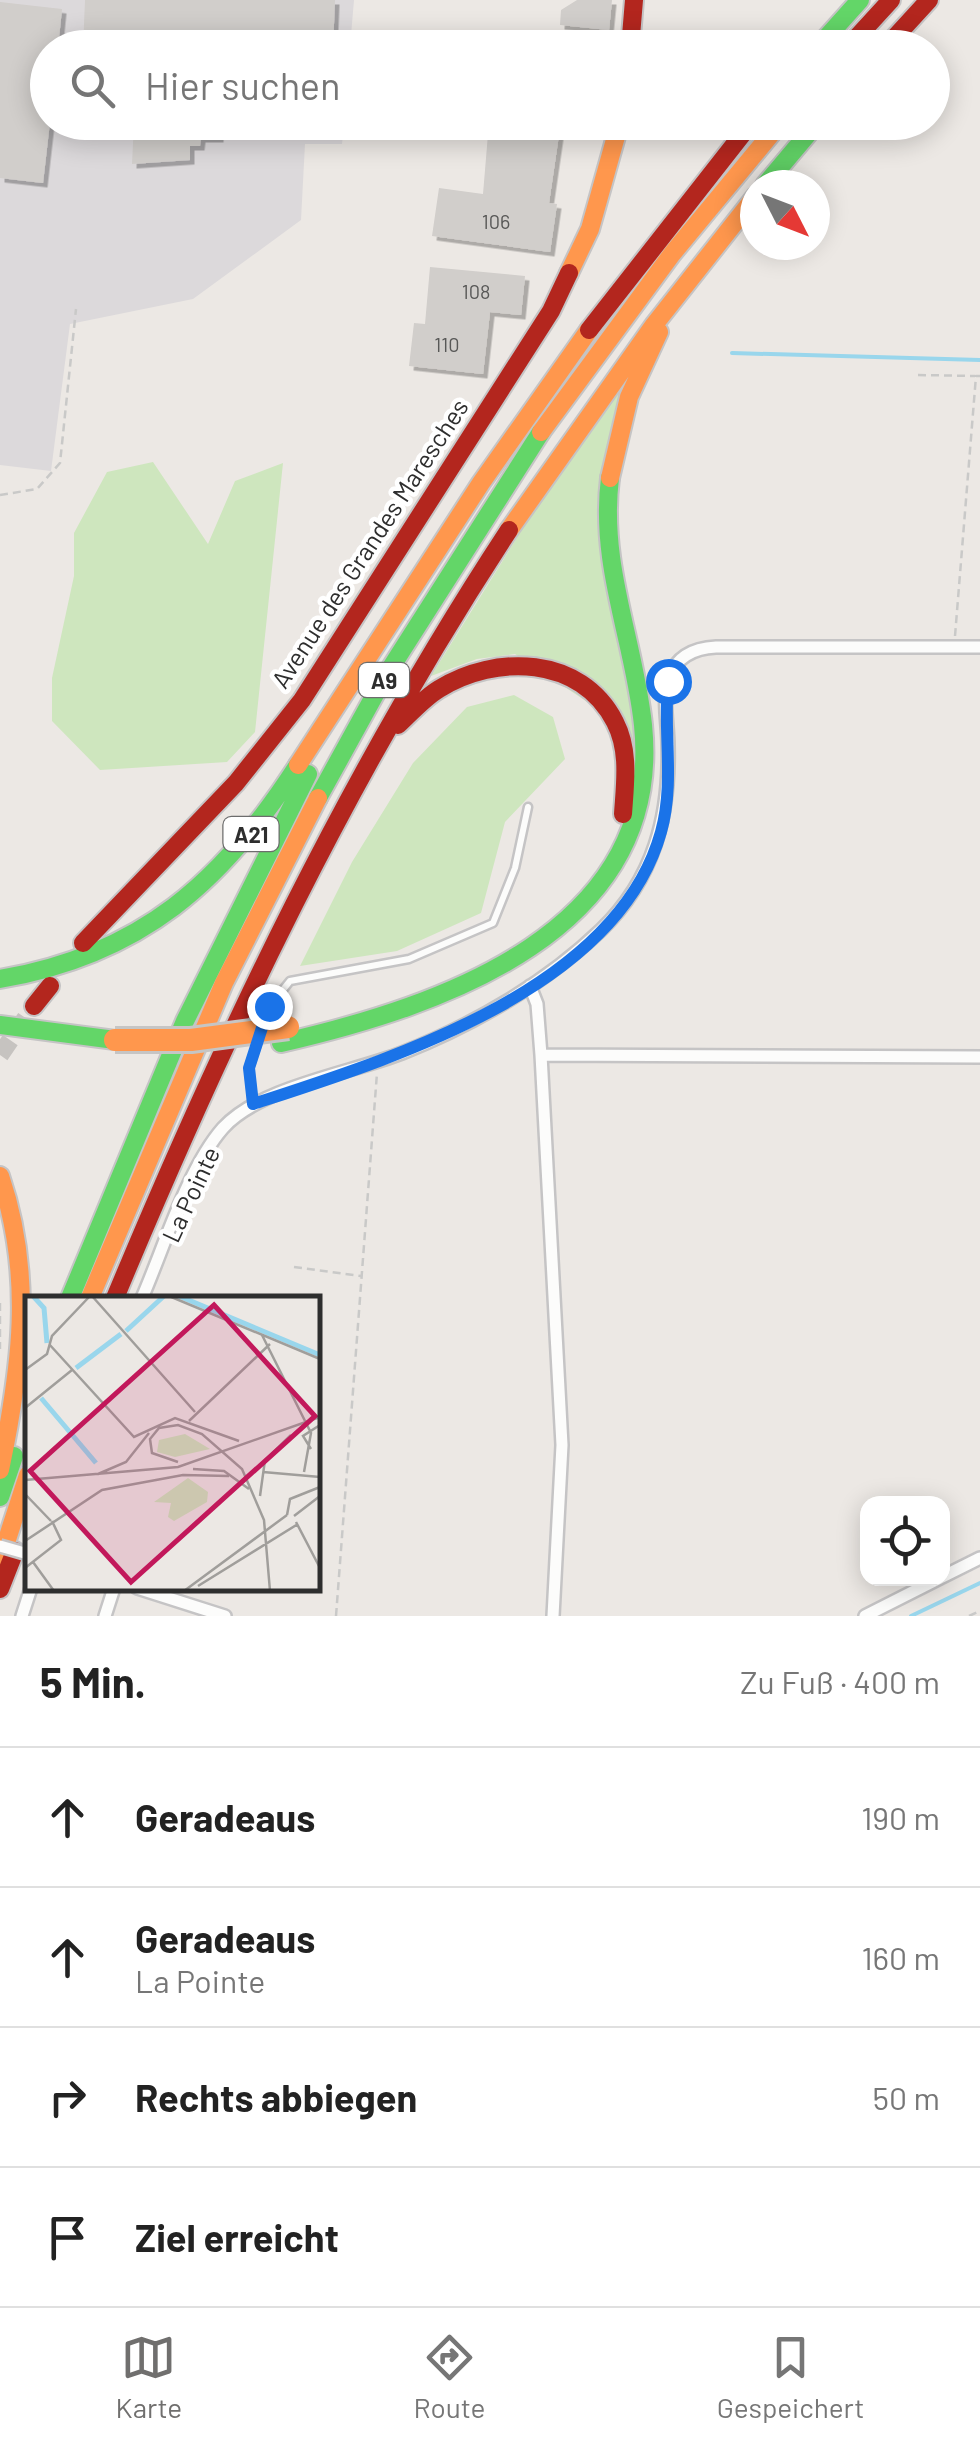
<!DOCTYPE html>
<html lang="de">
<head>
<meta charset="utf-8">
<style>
  body { margin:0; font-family:Barlow,sans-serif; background:#f6f6f6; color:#222 }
  .controls { position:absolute; right:30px; bottom:30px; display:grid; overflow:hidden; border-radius:20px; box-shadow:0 5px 25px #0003 }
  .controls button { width:90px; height:90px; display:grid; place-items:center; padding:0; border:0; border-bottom:2px solid #e0e0e0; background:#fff; color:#222; font:50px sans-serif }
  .compass { position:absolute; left:740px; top:170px; width:90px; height:90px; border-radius:50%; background:#fff; box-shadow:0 5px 25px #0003; rotate:132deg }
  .stop { position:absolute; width:30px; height:30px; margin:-22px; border:8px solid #1a73e8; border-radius:50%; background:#fff }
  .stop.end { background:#1a73e8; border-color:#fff; box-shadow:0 2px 10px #0008 }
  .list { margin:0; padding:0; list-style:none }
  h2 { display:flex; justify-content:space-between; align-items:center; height:130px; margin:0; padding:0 40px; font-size:42px }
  h2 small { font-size:32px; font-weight:400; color:#767676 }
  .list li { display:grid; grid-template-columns:65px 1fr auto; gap:30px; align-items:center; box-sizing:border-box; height:140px; padding:0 40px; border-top:2px solid #e0e0e0 }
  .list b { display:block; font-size:38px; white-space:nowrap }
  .list p { margin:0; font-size:32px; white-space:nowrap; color:#767676 }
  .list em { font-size:32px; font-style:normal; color:#767676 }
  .icon { flex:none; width:55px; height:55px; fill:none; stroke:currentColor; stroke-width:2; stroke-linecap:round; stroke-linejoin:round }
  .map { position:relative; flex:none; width:980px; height:1616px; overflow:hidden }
  .search { position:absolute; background:#fff; box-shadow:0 5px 25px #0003; left:30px; right:30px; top:30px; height:110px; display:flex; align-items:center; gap:25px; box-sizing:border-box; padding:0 35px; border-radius:55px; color:#767676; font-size:38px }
  .sheet { height:690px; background:#fff }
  nav { display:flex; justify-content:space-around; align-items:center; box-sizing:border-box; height:140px; border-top:2px solid #e0e0e0; background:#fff; font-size:28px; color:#767676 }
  nav a { display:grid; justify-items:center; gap:5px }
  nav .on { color:#706f6e }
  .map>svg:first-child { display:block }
</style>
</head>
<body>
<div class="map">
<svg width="980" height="1616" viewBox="0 0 980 1616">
  <defs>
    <filter id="shadow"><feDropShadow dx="4.5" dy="4.5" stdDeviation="0" flood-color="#0004"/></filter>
  </defs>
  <rect width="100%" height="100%" fill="#ece8e4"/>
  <path fill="#dcd9db" d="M0,0H354L350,47L48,48V122L344,123L342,144H305L301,220L193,299L70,324L51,471L0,465Z"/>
  <path fill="#cee6be" d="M636,357L607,445L637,764L622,725L515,654L477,659L431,676L564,462L613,400Z
    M153,462L208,544L235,481L283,463L255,732L227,762L100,770L52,721V678L74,576V533L107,472Z
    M514,695L553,717L565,759L505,822L481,913L397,951L300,966L352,862L413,763L467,707Z"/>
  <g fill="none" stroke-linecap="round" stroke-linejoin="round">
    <path stroke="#99d6ec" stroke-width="4" d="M732,353L980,360
      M911,1616L980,1583"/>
  </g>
  <path fill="#d1cecb" filter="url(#shadow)" d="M85,0H335L333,48H83Z
    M577,0H612L609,30L560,25L561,10Z
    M0,2L62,9L58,48H48L50,122L43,183L0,178Z
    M134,122H220L219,138H201L200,146H190V160L132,164Z
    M489,122L560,128L549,203L557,204L550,252L432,236L439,188L483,194Z
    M430,267L525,276L521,315L490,312L483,374L409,366L414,323L425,324Z"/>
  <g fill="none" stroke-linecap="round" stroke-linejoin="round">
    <path stroke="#c6c3c0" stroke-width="18" stroke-dasharray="18 9" stroke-linecap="butt" d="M0,1055L34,1006"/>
    <g stroke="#c5c4c5" stroke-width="11">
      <path id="lane" d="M264,1023L269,1007L290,981L409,959L493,923L515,868L528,807
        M253,1104L249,1068L260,1035"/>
    </g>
    <g stroke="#c5c4c5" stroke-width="16">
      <path id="street" d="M530,986L537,1004L541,1055L562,1445L553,1616
        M541,1055L980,1057
        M142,1298C164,1248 187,1169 223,1128C260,1087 351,1073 402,1053C473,1025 546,983 601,930C654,879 670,816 668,745C668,725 662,697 669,677C677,656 695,648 716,647H980
        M942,1577L980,1558
        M137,1588L225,1616
        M22,1616L31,1588
        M105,1616L114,1588
        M865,1616L940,1578"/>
    </g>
    <g stroke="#c5c4c5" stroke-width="22">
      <path id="fast" d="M817,48L860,0
        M765,185L818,122
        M318,798L383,680L541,432
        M0,979C141,955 223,882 298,765
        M0,1025L115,1040
        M281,1043C442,1006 664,931 643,725C634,640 599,565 610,478
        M70,1298L185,1021L308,774
        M0,1497L14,1456"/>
    </g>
    <g stroke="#c5c4c5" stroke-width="22">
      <path id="slow" d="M569,273L590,229L620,122
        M541,432L672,254L781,122
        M610,478L629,397L659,332
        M509,530L654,325L755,197
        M298,765L481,483L589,330
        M0,1176C34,1276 21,1369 0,1470
        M90,1298L224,983L318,798
        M0,1561L28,1475"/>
    </g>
    <g stroke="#c5c4c5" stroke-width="22">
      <path id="jam" d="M630,48L634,0
        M847,48L891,0
        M885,48L929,0
        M589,330L752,122
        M398,725C411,713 424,698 439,689C495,654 581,655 615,722C630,751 625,783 623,814
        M83,943L236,783L302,700L551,311L569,273
        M34,1006L50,986
        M115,1298C226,1031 350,772 509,530
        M0,1589L15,1551"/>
    </g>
    <path stroke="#c9c9c8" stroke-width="2.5" stroke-dasharray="8 5" stroke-linecap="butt" d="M918,375L975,376
      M0,495L37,489L60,463L76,309
      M955,636L976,376H980
      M294,1267L361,1276
      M0,1303V1349
      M336,1616L377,1073
      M969,1616L980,1611"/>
    <use href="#lane" stroke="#fcfcfb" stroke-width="6"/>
    <use href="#street" stroke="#fcfcfb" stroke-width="11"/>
    <use href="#fast" stroke="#63d668" stroke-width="18"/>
    <use href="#slow" stroke="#ff974d" stroke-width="18"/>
    <use href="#jam" stroke="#b3261e" stroke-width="18"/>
    <g stroke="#c5c4c5" stroke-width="16" stroke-linecap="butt">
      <path id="street-bridge" d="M0,1546L28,1554"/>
    </g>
    <g stroke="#c6c5c4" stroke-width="28" stroke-linecap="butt">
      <path id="slow-bridge" d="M115,1040H191L288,1027"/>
    </g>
    <use href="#street-bridge" stroke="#fcfcfb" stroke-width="11"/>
    <use href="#slow-bridge" stroke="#ff974d" stroke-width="22"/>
  </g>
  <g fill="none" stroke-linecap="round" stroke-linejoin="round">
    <path stroke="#1a73e8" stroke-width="12" d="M269,1006L249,1068L253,1104C391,1059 617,990 661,832C675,782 663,732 668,681"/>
  </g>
  <g text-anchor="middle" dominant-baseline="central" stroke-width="9" stroke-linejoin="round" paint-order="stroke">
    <g font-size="20" fill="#585857">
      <text x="496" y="221">106</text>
      <text x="476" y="291">108</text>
      <text x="447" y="344">110</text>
    </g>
    <g fill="#fff" stroke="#6d6d6d" stroke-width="2.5">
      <rect x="359" y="663" width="50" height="34" rx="8"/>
      <rect x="223.5" y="817" width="55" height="34" rx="8"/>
    </g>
    <g font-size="22" font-weight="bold" fill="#2e2e2e">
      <text x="384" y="680">A9</text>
      <text x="251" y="834">A21</text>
    </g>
    <g font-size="25" fill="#2e2e2e" stroke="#fff">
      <text transform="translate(369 543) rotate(-57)">Avenue des Grandes Maresches</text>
      <text transform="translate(190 1194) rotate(-65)">La Pointe</text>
    </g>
  </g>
  <g transform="translate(25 1296)">
    <rect width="295" height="295" fill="#ece8e4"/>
    <path d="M160,138L185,153L150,161L132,156L134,144ZM163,182L183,196L182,206L149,225L143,221L146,207L129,206Z" fill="#cee6be"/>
    <path fill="none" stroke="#99d6ec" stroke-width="5" d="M8,0L19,12L22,47M154,0L295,59M101,35L139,0M51,72L96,38M16,102L71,167"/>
    <path fill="none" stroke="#a09e9b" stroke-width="2.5" d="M67,0L170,116M144,0L295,63M237,39L286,137L279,176M24,48L109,141L150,122L214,145M0,74L22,58L27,40L65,0M0,112L47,74M164,125L245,48M286,153L278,140L295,129M153,166L127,157L125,143L134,132L153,129L177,138L217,173L239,224L245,295M168,173L199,175L224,193M238,176L295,181M73,178L101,166L124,137M0,184L153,171L295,121M0,198L26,225M235,200L240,164L266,139M262,219L265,203L295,191M269,220L295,200M271,226L295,272M0,245L77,194L158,179L204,180M8,266L29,295M0,272L36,244L27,225M173,290L273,228M159,295L262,219"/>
    <path fill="#c2185b" fill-opacity="0.15" stroke="#c2185b" stroke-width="5" d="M189,9L290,120L106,286L5,175Z"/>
    <rect width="295" height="295" fill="none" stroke="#2e2e2e" stroke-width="5"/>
  </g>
</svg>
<div class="controls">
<button><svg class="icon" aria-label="locate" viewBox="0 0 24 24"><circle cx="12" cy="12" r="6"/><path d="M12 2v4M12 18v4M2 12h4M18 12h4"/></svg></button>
</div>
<svg class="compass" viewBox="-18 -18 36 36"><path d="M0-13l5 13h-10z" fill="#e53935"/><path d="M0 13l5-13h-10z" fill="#767676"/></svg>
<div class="stop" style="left:668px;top:681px"></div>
<div class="stop end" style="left:269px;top:1006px"></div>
<div class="search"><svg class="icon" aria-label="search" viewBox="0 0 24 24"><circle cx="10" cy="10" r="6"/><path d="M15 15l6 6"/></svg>Hier suchen</div>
</div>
<section class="sheet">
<h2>5 Min.<small>Zu Fuß · 400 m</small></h2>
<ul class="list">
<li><svg class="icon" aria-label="ahead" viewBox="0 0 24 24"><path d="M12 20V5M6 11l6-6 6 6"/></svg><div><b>Geradeaus</b></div><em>190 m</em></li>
<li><svg class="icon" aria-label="ahead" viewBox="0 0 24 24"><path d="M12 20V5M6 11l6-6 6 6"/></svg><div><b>Geradeaus</b><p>La Pointe</p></div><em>160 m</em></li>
<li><svg class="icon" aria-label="right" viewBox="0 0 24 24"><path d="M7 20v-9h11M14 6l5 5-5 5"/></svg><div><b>Rechts abbiegen</b></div><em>50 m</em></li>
<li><svg class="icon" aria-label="arrive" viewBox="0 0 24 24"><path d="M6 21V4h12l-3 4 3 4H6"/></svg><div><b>Ziel erreicht</b></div></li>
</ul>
</section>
<nav>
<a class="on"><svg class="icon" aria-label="map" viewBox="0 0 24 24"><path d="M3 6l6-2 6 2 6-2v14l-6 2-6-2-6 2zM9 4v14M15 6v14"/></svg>Karte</a>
<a><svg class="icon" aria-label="directions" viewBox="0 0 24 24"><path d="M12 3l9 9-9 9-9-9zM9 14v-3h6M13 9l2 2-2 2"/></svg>Route</a>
<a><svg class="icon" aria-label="saved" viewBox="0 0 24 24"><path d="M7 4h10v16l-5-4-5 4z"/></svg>Gespeichert</a>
</nav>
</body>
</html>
